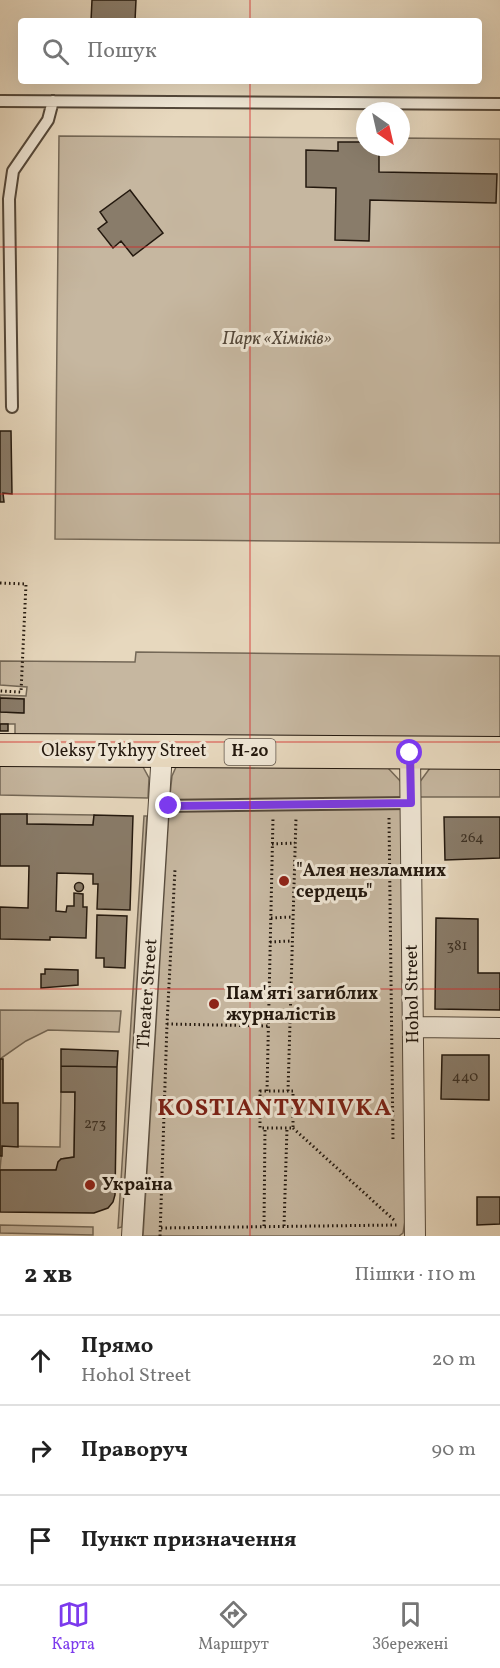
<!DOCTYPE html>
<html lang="uk">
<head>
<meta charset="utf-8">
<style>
  body { margin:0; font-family:Vollkorn,serif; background:#f6f6f6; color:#222 }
  .compass { position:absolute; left:356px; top:102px; width:54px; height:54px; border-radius:50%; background:#fff; box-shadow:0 6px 24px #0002; rotate:146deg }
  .stop { position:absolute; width:18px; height:18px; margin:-14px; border:4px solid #7c3aed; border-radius:50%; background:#fff }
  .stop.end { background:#7c3aed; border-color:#fff; box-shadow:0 2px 6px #0008 }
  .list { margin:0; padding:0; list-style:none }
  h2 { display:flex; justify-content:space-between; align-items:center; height:78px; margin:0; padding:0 24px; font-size:26px }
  h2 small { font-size:20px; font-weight:400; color:#767676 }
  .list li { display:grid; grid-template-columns:39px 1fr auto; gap:18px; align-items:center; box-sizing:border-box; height:90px; padding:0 24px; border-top:2px solid #e0e0e0 }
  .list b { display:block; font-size:22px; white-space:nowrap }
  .list p { margin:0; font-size:20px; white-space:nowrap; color:#767676 }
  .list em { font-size:20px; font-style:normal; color:#767676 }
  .icon { flex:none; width:33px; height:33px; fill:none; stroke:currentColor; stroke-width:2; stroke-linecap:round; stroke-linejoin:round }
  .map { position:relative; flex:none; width:500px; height:1236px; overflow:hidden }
  .search { position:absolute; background:#fff; box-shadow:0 6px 24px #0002; left:18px; right:18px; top:18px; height:66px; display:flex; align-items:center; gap:15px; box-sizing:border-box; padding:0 21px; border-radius:6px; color:#767676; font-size:22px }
  .sheet { height:348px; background:#fff }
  nav { display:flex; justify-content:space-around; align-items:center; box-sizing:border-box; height:84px; border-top:2px solid #e0e0e0; background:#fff; font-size:16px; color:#767676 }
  nav a { display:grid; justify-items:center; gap:3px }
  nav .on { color:#7c3aed }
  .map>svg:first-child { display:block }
</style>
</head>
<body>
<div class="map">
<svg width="500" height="1236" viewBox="0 0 500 1236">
  <rect width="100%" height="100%" fill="#e7d8be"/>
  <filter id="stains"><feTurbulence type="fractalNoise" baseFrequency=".00333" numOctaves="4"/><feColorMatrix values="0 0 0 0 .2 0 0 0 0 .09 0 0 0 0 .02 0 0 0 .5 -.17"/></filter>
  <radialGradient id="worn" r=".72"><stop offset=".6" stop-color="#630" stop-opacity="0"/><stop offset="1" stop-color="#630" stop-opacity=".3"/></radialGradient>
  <path fill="#c6b7a0" stroke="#746857" stroke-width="1.5" d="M59,136L365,138V147H401V138L500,139V543L55,539Z
    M136,652L500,656V738L15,735V724H0V712L23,713L24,699L0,698V695L26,696L27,687L0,685V661L135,662Z
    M0,766L143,767L149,778L148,798L0,795Z
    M176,767L388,768L403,784L405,1221L403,1233L399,1236H143L170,795L172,776Z
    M430,768H500V797H419V783Z
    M27,814L94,815L93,825L27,824Z
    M144,816H147L122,1227L118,1228Z
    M0,1010L121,1011L119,1032L48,1030L26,1041L0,1059Z
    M61,1092H75L74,1157L61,1159L56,1170H0L2,1146L60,1147Z
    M0,1225L93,1227V1235L0,1233Z"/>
  <path fill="#897c6a" stroke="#23180e" stroke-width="1.5" d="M92,0H136L135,21H91Z
    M338,142H365V147H379V172L497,174L496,203L370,200L369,241L335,240L336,188L306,187V150L338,151Z
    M130,190L163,233L133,256L121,241L113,248L98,229L107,222L100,212Z
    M0,431H11L12,494L3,493L4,502H0Z
    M0,698L24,699V713L0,712Z
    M0,724H8V731H0Z
    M0,814H27V824L93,825L94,815L133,816L130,910L97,909L98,884H93V874L57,873L56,911L66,912L67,906H74V893L83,894V907H87L86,938L50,937V940L0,939V907L28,908L29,866H0Z
    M444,817H500V858L445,860Z
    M74.5 887a4.5 4.5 0 1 1 9 0a4.5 4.5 0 1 1-9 0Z
    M97,915L127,916L125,968L104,967V958H96Z
    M436,918L478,919V973H500V1010L435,1009Z
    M45,969L78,970V985L41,988V974H45Z
    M61,1049L118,1051L117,1067L61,1066Z
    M442,1055H489V1100L441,1099Z
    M0,1059H3V1103H18V1147L2,1146V1156H0Z
    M61,1066L117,1067L115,1195L113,1202L108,1208L94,1213L0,1212V1170H56L58,1162L61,1159L74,1157L75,1092H61Z
    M477,1197H500V1224L477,1225Z"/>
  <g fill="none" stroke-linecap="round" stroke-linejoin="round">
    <g stroke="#54483a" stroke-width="14">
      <path id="service" d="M0,101L500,104
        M12,407L9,199L13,171L48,120L53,101
        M159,806L411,803"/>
    </g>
    <g stroke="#54483a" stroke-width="22">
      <path id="minor" d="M410,753L415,1236
        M413,1027L500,1028
        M132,1236L162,752"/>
    </g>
    <g stroke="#23180e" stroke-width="34">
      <path id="primary" d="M0,750L500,753"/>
    </g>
    <path stroke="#23180e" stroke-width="3" stroke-dasharray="1.5 3" stroke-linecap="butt" d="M0,583L26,584L21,692L0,691
      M389,818L393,1141
      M272,844L295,843
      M271,918L292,917
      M270,942L291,941
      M167,1024L268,1026
      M260,1091H293V1128H260Z
      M267,1091L273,818
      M288,1091L296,818
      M293,1128L395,1221
      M264,1226L265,1128
      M284,1226L287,1128
      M161,1228L397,1225
      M160,1236L167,1024L175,869"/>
    <use href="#service" stroke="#efe6d5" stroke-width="10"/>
    <use href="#minor" stroke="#efe6d5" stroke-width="20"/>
    <use href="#primary" stroke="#e7d8be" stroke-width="32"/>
  </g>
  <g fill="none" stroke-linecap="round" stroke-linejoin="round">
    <path stroke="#7c3aed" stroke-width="8" d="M169,806L411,803L410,753"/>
  </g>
  <path fill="none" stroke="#d62828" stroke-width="1.5" stroke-opacity="0.55" d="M250,0V21M250,81V1236M0,247H500M0,494H500M0,742H500M0,989H500"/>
  <g fill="#8f2418" stroke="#efe6d5" stroke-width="2">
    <circle cx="284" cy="881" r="6"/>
    <circle cx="214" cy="1004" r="6"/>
    <circle cx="90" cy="1185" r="6"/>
  </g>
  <g text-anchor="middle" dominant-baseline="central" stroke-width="6" stroke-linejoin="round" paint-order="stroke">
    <g font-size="15" fill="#3c3125">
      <text x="472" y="838">264</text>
      <text x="457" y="946">381</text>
      <text x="465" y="1077">440</text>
      <text x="95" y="1124">273</text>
    </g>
    <rect fill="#efe6d5" stroke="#60564a" stroke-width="1.5" x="224.5" y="739" width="51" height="26" rx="4.5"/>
    <g font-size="16" font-weight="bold" fill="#23180e">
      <text x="250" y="752">Н-20</text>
    </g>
    <g font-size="18" font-style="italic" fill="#54483a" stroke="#efe6d5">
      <text x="277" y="339">Парк «Хіміків»</text>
    </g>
    <g font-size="18" fill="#23180e" stroke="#efe6d5">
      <text x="124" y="751">Oleksy Tykhyy Street</text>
      <text transform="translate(148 994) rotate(-86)">Theater Street</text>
      <text transform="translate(413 994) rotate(-91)">Hohol Street</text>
    </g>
    <g font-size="18" font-weight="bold" fill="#23180e" stroke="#efe6d5" text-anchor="start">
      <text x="296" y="871">"Алея незламних<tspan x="296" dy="21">сердець"</tspan></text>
      <text x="226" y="994">Пам'яті загиблих<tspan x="226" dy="21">журналістів</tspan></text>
      <text x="102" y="1185">Україна</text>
    </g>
    <g font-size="24" font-weight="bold" letter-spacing="1.5" fill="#7a1f14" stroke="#efe6d5">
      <text x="275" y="1109">KOSTIANTYNIVKA</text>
    </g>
  </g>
  <rect width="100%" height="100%" filter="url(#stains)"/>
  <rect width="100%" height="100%" fill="url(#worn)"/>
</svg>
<svg class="compass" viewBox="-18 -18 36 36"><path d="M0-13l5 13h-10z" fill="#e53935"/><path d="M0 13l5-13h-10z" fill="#767676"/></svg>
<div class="stop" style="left:410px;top:753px"></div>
<div class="stop end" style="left:169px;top:806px"></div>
<div class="search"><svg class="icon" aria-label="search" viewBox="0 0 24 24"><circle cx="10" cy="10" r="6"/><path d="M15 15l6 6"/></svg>Пошук</div>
</div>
<section class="sheet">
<h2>2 хв<small>Пішки · 110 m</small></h2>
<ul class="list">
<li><svg class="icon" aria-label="ahead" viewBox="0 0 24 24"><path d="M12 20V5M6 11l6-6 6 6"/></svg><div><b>Прямо</b><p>Hohol Street</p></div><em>20 m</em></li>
<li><svg class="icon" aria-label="right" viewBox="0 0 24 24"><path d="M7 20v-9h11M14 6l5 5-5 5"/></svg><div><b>Праворуч</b></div><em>90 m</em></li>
<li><svg class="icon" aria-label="arrive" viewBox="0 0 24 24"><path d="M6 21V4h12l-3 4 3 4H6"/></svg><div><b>Пункт призначення</b></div></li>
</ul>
</section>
<nav>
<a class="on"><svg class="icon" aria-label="map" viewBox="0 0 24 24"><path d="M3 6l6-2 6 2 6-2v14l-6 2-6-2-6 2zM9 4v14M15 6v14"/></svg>Карта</a>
<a><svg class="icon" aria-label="directions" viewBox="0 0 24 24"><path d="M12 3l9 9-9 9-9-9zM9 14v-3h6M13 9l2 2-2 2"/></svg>Маршрут</a>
<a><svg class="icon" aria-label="saved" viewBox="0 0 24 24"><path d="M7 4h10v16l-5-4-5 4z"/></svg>Збережені</a>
</nav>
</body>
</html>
